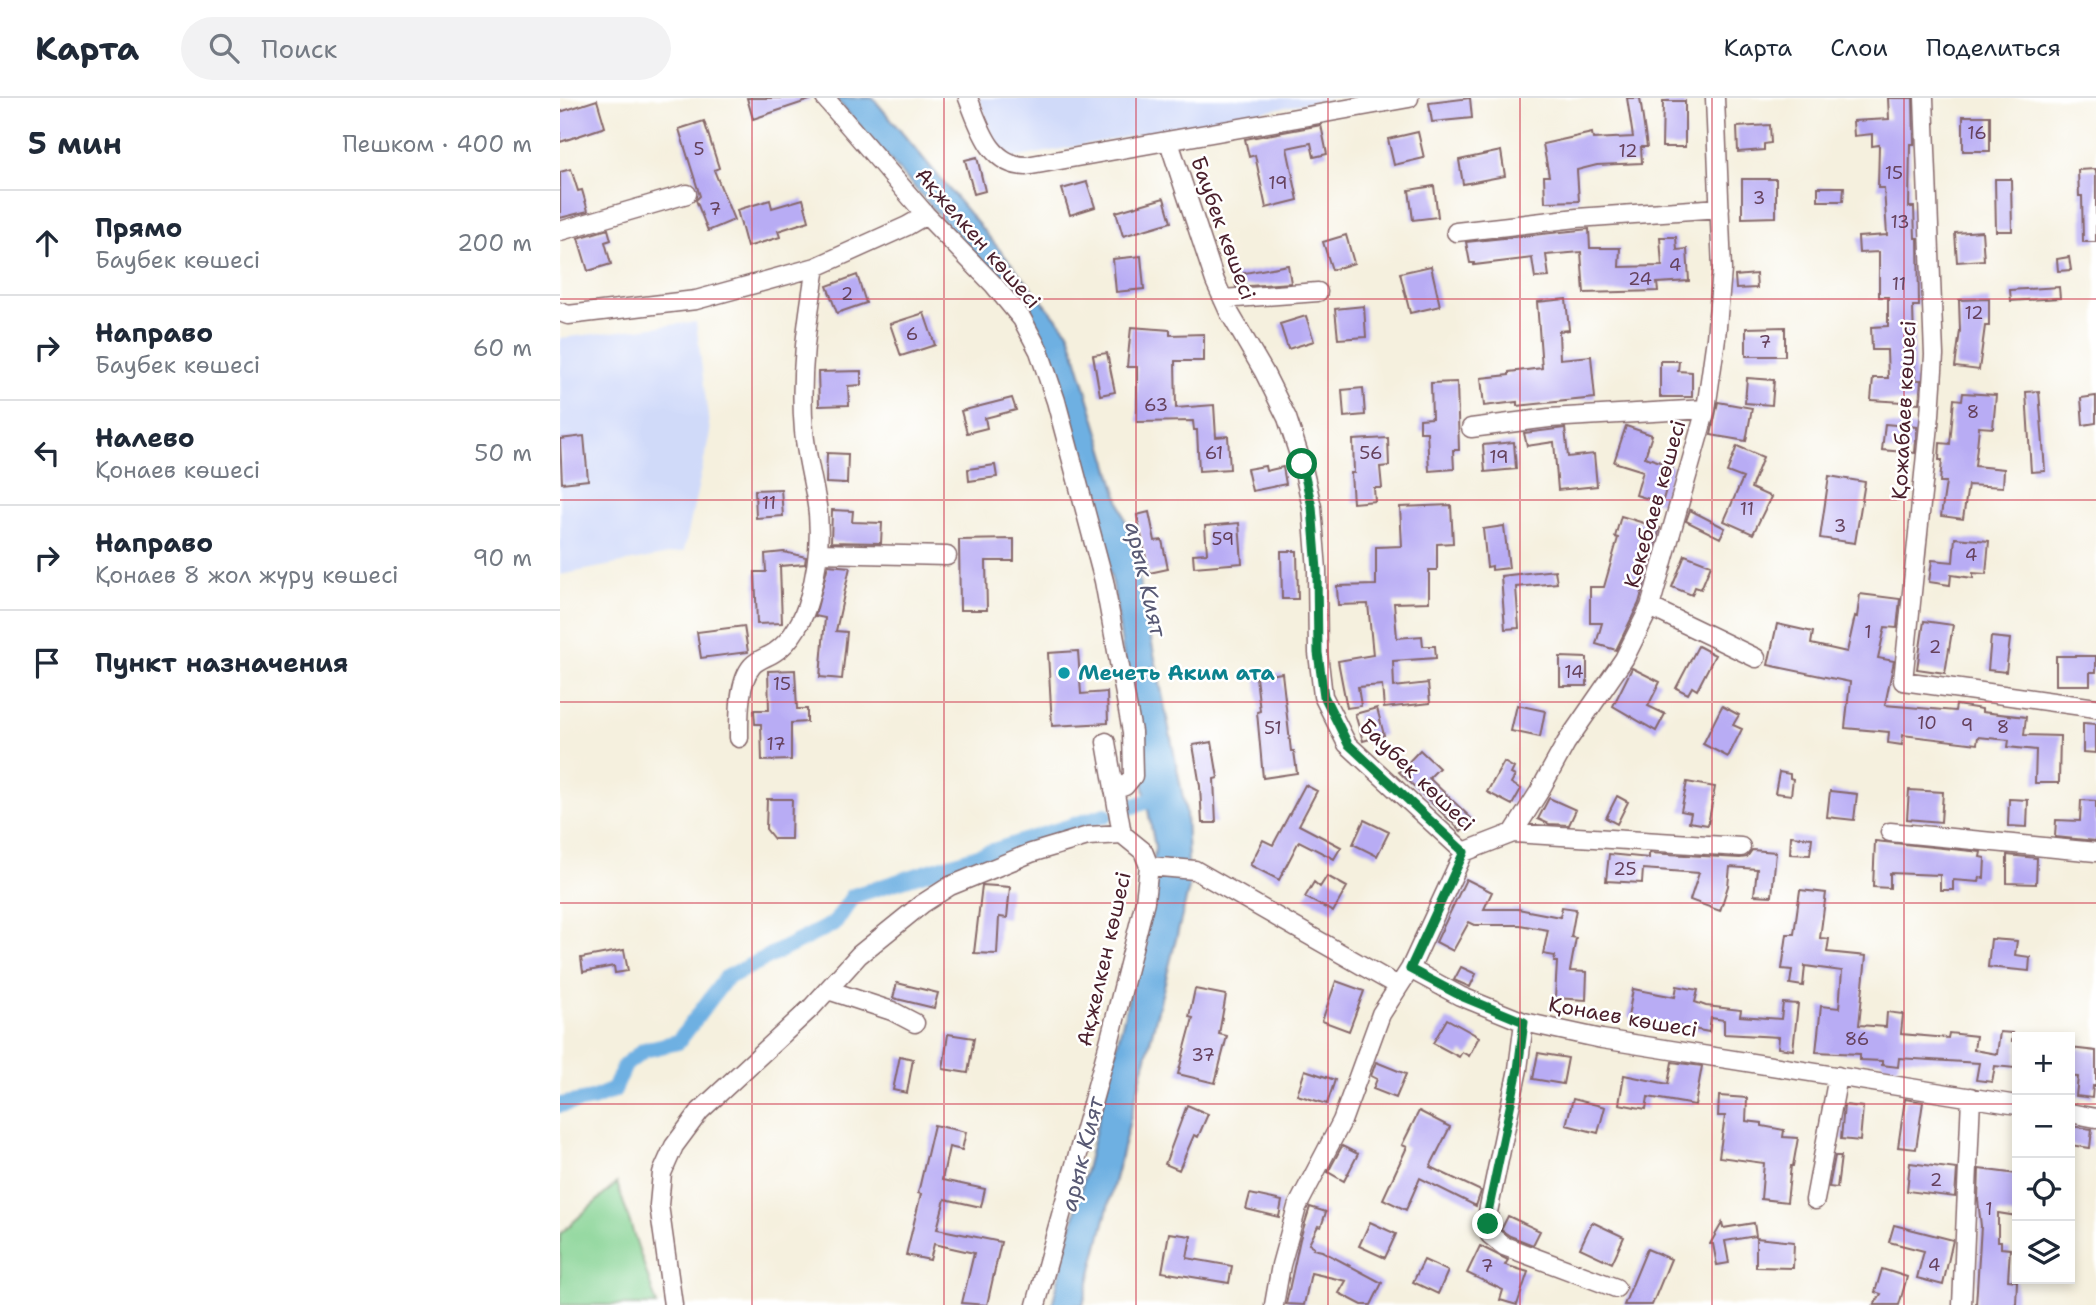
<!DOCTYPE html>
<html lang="ru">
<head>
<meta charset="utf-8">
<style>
  body { margin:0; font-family:"Shantell Sans",sans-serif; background:#f2f2f3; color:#1f2937 }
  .controls { position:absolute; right:21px; bottom:21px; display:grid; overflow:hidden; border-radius:0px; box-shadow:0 4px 10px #0003 }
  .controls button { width:63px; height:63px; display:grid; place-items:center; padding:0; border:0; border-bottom:2px solid #e0e1e3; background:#fff; color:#1f2937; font:35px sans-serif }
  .stop { position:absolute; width:21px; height:21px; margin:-16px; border:5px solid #0b8043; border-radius:50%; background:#fff }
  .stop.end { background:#0b8043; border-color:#fff; box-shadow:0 2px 7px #0008 }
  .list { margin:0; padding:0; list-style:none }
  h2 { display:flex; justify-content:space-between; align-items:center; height:91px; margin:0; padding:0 28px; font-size:30px }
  h2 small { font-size:23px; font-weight:400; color:#747a83 }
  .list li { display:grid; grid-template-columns:46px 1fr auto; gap:21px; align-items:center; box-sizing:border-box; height:105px; padding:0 28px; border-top:2px solid #e0e1e3 }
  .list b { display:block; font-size:26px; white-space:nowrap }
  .list p { margin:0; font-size:23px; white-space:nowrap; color:#747a83 }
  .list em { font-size:23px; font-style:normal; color:#747a83 }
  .icon { flex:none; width:38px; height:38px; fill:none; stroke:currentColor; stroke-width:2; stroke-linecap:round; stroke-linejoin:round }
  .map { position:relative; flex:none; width:1536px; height:1207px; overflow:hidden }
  header { display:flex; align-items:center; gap:42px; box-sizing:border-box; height:98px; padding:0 35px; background:#fff; border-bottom:2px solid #e0e1e3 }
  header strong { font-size:33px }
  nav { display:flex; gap:38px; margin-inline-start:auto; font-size:24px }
  .search { width:490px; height:63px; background:#f2f2f3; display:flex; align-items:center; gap:18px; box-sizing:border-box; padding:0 24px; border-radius:38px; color:#747a83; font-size:26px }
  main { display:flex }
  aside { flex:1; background:#fff }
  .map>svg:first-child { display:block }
</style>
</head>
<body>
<header>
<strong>Карта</strong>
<div class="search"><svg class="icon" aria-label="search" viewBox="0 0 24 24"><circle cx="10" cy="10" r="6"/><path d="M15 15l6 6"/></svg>Поиск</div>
<nav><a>Карта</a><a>Слои</a><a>Поделиться</a></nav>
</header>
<main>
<aside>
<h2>5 мин<small>Пешком · 400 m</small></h2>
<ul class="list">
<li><svg class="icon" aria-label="ahead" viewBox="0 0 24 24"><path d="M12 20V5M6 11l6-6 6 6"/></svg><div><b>Прямо</b><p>Баубек көшесі</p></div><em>200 m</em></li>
<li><svg class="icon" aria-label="right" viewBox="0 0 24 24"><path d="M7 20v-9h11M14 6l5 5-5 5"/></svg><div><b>Направо</b><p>Баубек көшесі</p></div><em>60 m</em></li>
<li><svg class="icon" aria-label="left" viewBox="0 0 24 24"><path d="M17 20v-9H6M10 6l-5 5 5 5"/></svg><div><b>Налево</b><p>Қонаев көшесі</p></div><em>50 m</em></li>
<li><svg class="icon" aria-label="right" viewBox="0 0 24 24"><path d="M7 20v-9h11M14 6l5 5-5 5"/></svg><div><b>Направо</b><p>Қонаев 8 жол жүру көшесі</p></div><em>90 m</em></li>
<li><svg class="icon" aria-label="arrive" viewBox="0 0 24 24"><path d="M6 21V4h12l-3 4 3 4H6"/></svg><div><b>Пункт назначения</b></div></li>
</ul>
</aside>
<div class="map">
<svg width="1536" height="1207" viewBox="0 0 1536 1207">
  <rect width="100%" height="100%" fill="#fff"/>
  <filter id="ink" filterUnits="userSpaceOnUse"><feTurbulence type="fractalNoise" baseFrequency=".0143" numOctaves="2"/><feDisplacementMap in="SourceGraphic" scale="14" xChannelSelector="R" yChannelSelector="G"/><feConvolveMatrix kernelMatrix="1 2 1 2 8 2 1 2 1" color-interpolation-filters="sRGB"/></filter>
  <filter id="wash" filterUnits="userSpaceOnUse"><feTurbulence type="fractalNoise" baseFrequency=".00686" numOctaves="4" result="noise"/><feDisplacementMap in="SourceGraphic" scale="28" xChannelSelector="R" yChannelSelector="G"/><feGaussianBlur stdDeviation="1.57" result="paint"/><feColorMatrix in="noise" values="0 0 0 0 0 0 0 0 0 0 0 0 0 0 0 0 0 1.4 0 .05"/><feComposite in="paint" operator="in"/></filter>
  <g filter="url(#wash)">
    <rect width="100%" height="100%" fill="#f5f0de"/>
    <path fill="#d0daf9" d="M419,0H772L454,60L437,48Z
      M136,224L150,335L124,453L0,477V240Z"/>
    <path fill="#82d190" stroke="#66785e" stroke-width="2" d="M57,1085L97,1207H0V1136Z"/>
    <path fill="#6eb0e2" stroke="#5c6886" stroke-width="2" d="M275,0H313L509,235L571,442L626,714L629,790L523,1207H492L588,823L595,749L580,669L553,487L495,270L469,225L448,195Z"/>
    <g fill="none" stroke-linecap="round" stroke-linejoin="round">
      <path stroke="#6eb0e2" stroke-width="16" d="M570,709L604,698
        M0,1007L32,1001L54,992L65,967L84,952L118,944L166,880L275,825L293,798L545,717"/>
    </g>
    <g id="blocks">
      <path fill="#b8acf4" d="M187,0H249L250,2L193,21Z
        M910,0L912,20L872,24L869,5Z
        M1067,0H1080L1087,49H1081L1082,65L1037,67L1017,72L1019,103L985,104L984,78H989L983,46L1032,35L1033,41L1073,39Z
        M1328,0H1353L1354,46H1350L1349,109H1354L1355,140H1358L1359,208H1353L1355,282H1361L1359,305L1311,302L1313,280H1328L1327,252H1312L1311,229L1328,228V199H1319V154L1299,155L1298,139L1327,137L1324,90H1318L1319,47L1312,48V36L1294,38L1293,23L1329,21Z
        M37,2L45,29L0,44V14Z
        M1103,3H1125V49H1102Z
        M1403,18H1430V53H1403Z
        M144,23L159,70L154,72L174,122L148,133L136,102L140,98L119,31Z
        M761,27L767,56L754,59L751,45L727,50L738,102L706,110L695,57L689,59L685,41Z
        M1210,27L1211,45L1204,46V52L1178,54L1177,29Z
        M858,34L864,60L834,67L828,41Z
        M941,53L945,78L903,86L899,62Z
        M417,59L425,93L414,96L405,62Z
        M11,71L18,93L22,92L28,113L0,120V74Z
        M1536,71V144H1523L1522,98H1519L1518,72Z
        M1182,81H1216V119L1182,120Z
        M1435,81H1451L1452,133H1436Z
        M527,84L535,109L510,117L502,91Z
        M874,88L878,119L853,122L849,92Z
        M1258,89H1284L1283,103H1258Z
        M604,100L611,124L563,138L556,114Z
        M243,101L249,123L218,133L220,139L187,149L177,112L210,102L212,110Z
        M48,131L51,142L45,144L51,166L28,173L18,140Z
        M1029,131L1030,150H1060L1059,169L1102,168L1100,139H1116L1117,152L1127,151L1129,183L1097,185L1098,193L1024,195L1021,154L986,157L989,179L975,180L972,160L914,167V165H910L906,144Z
        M1422,133L1424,162L1397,164L1395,135Z
        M786,137L794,165L772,172L763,144Z
        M581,158L584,191L556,194L553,161Z
        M1509,159L1511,172L1498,173L1497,161Z
        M728,167L731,185L676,189L674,177Z
        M871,168L880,208L850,215L840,175Z
        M1196,176L1197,190L1176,191L1175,178Z
        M297,177L306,205L277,215L267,188Z
        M1499,189L1500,200L1451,203L1450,192Z
        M1006,201L1009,232L999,233L1000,261L1031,258L1035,300L957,308V304L924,308L921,280L949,277V274L982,270L977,204Z
        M1429,201V228H1425L1419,272L1395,269L1400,233L1399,202Z
        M804,208L806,239L778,241L775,211Z
        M364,215L375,247L341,258L330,226Z
        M746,218L754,243L728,251L720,226Z
        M571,229L610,232V237L644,236V263H615L616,310L654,307L656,339L668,338L670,371L639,373L637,332H634L633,323L577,324V269H567Z
        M1225,229V258H1186V230Z
        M547,255L555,294L540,297L533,257Z
        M1100,263H1119L1118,273L1132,274V299H1100Z
        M301,273V287L288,288L289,307L259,308L258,274Z
        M1187,280L1214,282L1212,307L1185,305Z
        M897,284L899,352H893L894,371L869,373L867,334H860V321L872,320L871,285Z
        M803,290L805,317L784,319L782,292Z
        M1479,293L1485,373L1471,374L1466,294Z
        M1403,295L1436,297L1433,330L1419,329L1415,368L1444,371L1443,389L1408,387L1403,421L1381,418L1386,384H1380L1382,362H1379L1380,345L1390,346L1394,301L1402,302Z
        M1536,298V325L1523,327L1521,300Z
        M452,300L456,312L425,320L427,330L407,335L401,313Z
        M1158,304L1192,310L1186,343L1151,337Z
        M1325,326L1357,329L1355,355L1322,352Z
        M1066,328L1092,337L1085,359L1113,368L1102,405L1076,397L1083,373L1054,364Z
        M1005,330L1008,359L1034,356L1037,388L998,392L994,344L967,348L964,335Z
        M24,338L28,382L2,385L0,341Z
        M828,340L829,368L820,369L822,390H814L815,403L793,405L791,375H794L793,342Z
        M954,344L956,371L925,374L923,347Z
        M1177,348L1203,359L1191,390L1211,399L1193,436L1164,423L1183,380L1167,374Z
        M267,355L288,356L287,386L266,385Z
        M435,367L437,379L409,383L408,371Z
        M705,368L706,373L723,369L726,386L692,393L687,371Z
        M1269,378L1305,384L1295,445L1260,440Z
        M221,391L223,418L196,420L195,392Z
        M891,407L893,445L877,446V472H869V504L834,505L837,540L862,538L863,548H875L876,560L833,563L834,589L868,585L870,605L824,610L822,587L798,589L801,608L787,610L778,563L813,557L808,506L778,507L777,488L816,487V449L842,448L840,409Z
        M272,412L293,413L292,424L322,425L321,445L271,444Z
        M1130,412L1165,430L1160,440L1126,423Z
        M589,414L595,443L602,442L608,471L589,475L577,417Z
        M1061,418L1100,430L1079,505L1056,552L1036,546L1042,525H1030V489H1044L1058,440L1055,439Z
        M679,425L682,465L634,469L633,456L647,455L645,428Z
        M944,428L949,470L932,472V468L927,469L923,431Z
        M1395,440L1429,443L1426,476L1413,475V480L1391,477L1390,487L1369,484L1372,462L1393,464Z
        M454,441V463H426L427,512H400L399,442Z
        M721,453H737L738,501H722Z
        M224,454L246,459L245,466L220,468L222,525L197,526L195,474H206L205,456Z
        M1125,457L1151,467L1141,491L1135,489L1132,497L1112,489Z
        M268,467L290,469L276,533L287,534L282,581L260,579L265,520L255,518Z
        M995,472L997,485L956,489L959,530L945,531L941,478Z
        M1300,496L1340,501L1337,530L1325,529L1318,560L1334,563L1325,607L1395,613L1396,607L1422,611V614L1466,619L1464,637L1500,638L1499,685H1475L1476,652L1448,649L1449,642L1418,639L1417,646L1343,637L1342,647L1328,645L1329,634L1285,630L1290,584L1208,567L1217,526L1253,534L1251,546L1287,554L1295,518L1297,519Z
        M1364,523L1393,527L1385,575L1357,571Z
        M184,528L188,554L141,560L137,534Z
        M1431,539L1450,541L1446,574L1428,572Z
        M1138,548L1155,557L1137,592L1132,589L1128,596L1116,590Z
        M518,553L521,596L547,594L548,625L492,628L488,555Z
        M1496,558H1536V574H1530V587H1496Z
        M1000,559L1027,560V588H1000Z
        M1072,570L1100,584L1088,608L1105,616L1096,633L1053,608Z
        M235,572L237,611H247V624L231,625V662L202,663L201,626H195L194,612H209L208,573Z
        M722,575L731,653H734L737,675L703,680L697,614L700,613L696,579Z
        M957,607L985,613L980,639L951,633Z
        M1162,608L1179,617L1173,627L1182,631L1168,659L1143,646Z
        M817,610L824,637L803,643L795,616Z
        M1523,625L1536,626V655L1523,654Z
        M652,644L658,680L654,681L656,725H642L640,688L633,647Z
        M860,652L879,670L869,680L912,721L901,733L839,674Z
        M944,664L954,670L951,676L955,678L951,685L961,691L952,707L927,694Z
        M1219,674L1230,676V680L1233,681L1231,697L1215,695Z
        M1127,684L1155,689L1148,727L1129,724L1131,715L1121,713Z
        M745,687L757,693L739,727L781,749L774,761L739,743L719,782L690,767L703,742L713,747Z
        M1349,692L1383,694L1381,724L1347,721Z
        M1270,693L1297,696L1294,722L1267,719Z
        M1057,698L1068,704L1057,726L1046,720Z
        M989,700L1016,712L1009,727L989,726L978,721Z
        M207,701H232L231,741H214L206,731Z
        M1449,701L1468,702L1467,729L1448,728Z
        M1521,702L1536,703V743L1495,739L1496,722L1520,723Z
        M804,722L829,734L817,758L793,746Z
        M1231,738L1252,740L1250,757L1230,756Z
        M1315,743L1421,754L1420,759L1425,760L1424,780L1420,779L1419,784L1393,782V792H1380V777L1330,775V790L1313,789Z
        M1192,752L1216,754L1212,798L1194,797L1197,771L1170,769L1168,788L1160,813L1130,802L1139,775L1083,771L1082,785L1046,783L1049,756L1089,760V755L1180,760L1187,759Z
        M1447,757L1477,760L1476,786L1447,785Z
        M767,778L787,789L773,814L745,799L754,784L760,789Z
        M906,781L932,794L924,811H958L1000,819L1002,809L1016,811L1011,839L1016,840L1010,873L1027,874L1026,902L995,900L997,864H994L995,858L983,856L988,832L960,827H915L909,824L893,853L876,844Z
        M422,787L450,789L447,820L439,819L437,856L414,855Z
        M1240,792L1266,795L1260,840L1269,841L1267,854L1306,858L1299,927L1326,929L1327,914L1343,916L1341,936L1388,940L1389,935L1416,938L1414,952L1437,956L1440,934L1453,935L1452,943H1457L1455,970L1435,968L1432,984L1416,982L1419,965L1339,960L1338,969L1322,967V963L1300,962V956L1256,954L1261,908L1279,910L1282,873L1245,868L1243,888L1230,886L1232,872L1222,871L1227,836H1234Z
        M1431,841L1457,843L1455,857L1470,859L1469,873L1428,869Z
        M64,852L68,873L55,875L54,868L23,874L21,860Z
        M901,869L916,876L910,889L894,882Z
        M776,883L804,893L789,933L762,923Z
        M337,885L378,895L374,910L333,900Z
        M1117,888L1138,892L1135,904L1146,908L1181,912L1180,918L1221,921L1223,905L1238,906L1233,952L1218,950L1219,939L1164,936V922L1151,920L1149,934L1068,919L1073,891L1115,899Z
        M635,891L666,897L659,936L667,938L655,985L618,976L633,920L629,919Z
        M887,921L919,939L909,958L902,954L899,959L873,945Z
        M388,936L414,940L408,975L383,971Z
        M1510,950L1536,953V988H1533L1532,1000L1516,998L1518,979L1510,978Z
        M978,955L1008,960L1003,986L973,981Z
        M340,958L353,961L347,995L333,992Z
        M816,964L846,976L836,1000L813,991L817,981L811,978Z
        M1112,964L1142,968L1135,1007L1088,999L1086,1011L1059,1006L1064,977L1108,986Z
        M745,972L775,982L767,1006L737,997Z
        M1159,998L1187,1000L1186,1023L1202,1025V1028L1224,1032L1223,1039L1238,1040L1233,1068H1231L1227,1104L1201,1101L1204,1065L1159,1059L1165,1018H1158Z
        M1013,1001L1045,1009L1038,1035L1006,1027Z
        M1345,1001L1363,1004L1356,1051L1338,1049Z
        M627,1007L648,1016L638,1039L634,1037L619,1072L605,1066Z
        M1284,1007L1303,1009L1300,1043L1281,1041Z
        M859,1013L890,1029L870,1069L921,1093L916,1108L860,1080L846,1112L823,1101L847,1049L842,1047Z
        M374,1027L406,1034L402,1052L389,1049L382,1082L425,1091L421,1109L385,1101L377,1131L441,1144L427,1207L402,1205L414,1155L374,1146L370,1162L346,1157L361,1096L358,1095Z
        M1510,1028L1532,1031L1530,1050L1510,1047Z
        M782,1048L798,1056L784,1083L768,1074Z
        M1275,1058H1281L1277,1090L1269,1089Z
        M1350,1065L1397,1071L1395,1099L1347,1093Z
        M1419,1071L1457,1076V1118L1438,1115V1143H1441V1150L1450,1151L1448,1182L1457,1183L1456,1207H1416L1421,1128L1418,1102Z
        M690,1096L722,1103L719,1119L686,1111Z
        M750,1109L766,1114L761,1129L758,1128L749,1146L754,1149L753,1151L762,1153L822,1185L811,1207H802L779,1195L786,1183L751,1175L744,1207L726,1206L740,1141Z
        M948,1118L980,1133L973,1147L950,1138L941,1132Z
        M810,1124L836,1136L825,1160L799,1148Z
        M1032,1124L1064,1139L1052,1165L1020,1150Z
        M1162,1125L1163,1130L1194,1125L1196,1138L1165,1143L1169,1165L1157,1167L1153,1146H1150Z
        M1334,1127L1393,1142L1383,1187L1357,1180L1364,1153L1329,1144Z
        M609,1135L631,1138L627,1160L672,1168L669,1185L602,1174Z
        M1196,1140L1234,1144L1233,1170L1196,1169Z
        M920,1148L948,1162L945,1167L968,1174L957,1207L940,1202L943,1192L907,1175Z
        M1087,1151L1111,1161L1092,1207H1064Z
        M864,1162L888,1173L878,1196L853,1184Z
        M1322,1171L1347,1179L1339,1207H1314L1321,1196L1315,1194Z"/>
    </g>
  </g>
  <g filter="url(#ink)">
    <use href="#blocks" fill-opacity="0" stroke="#86686a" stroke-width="2"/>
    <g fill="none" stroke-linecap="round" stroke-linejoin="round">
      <g stroke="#86686a" stroke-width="21">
        <path id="street" d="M265,0L366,117L434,187L462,221L479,253L496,303L544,483L572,634L573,678L565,688L554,692
          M408,0C420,29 429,67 466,68L849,0
          M1364,0L1374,257L1370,317L1343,583L1536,610
          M609,44L655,183L669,214L704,274L727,320L742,366L752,409L757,472L758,555L763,598L787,646L904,754
          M0,133L127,96
          M896,134L1017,120L1160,110
          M663,201L758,194
          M0,214L8,217L136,202L256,169L347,128L366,117
          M911,330L989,320L1146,311
          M258,455L387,458
          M1090,509L1196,560
          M179,640C179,620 178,584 192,568C198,561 208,559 215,554C232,543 244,520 249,501C258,469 262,435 256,401C252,379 246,356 244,333C239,278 247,223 256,169
          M1330,734L1536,754
          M953,735L1181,749
          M904,754L953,735L979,694L1006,645L1064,561L1090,509L1146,311L1156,240L1162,172L1155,0
          M589,768L635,772L838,888
          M850,871L900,898L964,924L1042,941L1457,1007
          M268,892L332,913L355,925
          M964,924L958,971L928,1114L930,1137L944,1148L1056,1190
          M1510,1015L1536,1020
          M1255,1102L1278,978
          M113,1207L99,1107L102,1075L114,1048L140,1013L252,909L299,857L362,806L390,788L471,755L528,738L562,736
          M476,1207L550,941L585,803L589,768L583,753L562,736L546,644
          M714,1207L721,1167L737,1109L782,1023L821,916L850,871L904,754
          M1402,1207L1411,999"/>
      </g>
      <use href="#street" stroke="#fff" stroke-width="18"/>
    </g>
  </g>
  <g fill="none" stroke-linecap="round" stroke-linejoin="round" filter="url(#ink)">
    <path stroke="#0b8043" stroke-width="9" d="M742,366L752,409L757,472L758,555L764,598L788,646L904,754L850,871L901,898L964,924L958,971L928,1114V1126"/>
  </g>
  <path fill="none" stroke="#d1495b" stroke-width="2" stroke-opacity="0.55" d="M192,0V1207M384,0V1207M576,0V1207M768,0V1207M960,0V1207M1152,0V1207M1344,0V1207M0,201H1536M0,402H1536M0,604H1536M0,805H1536M0,1006H1457M1510,1006H1536"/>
  <circle fill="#0f9aa8" stroke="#fff" stroke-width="2.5" cx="504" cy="575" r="7"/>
  <g text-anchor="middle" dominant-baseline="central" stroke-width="5" stroke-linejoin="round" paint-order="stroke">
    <g font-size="18" fill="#66425d">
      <text x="1417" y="35">16</text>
      <text x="139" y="51">5</text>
      <text x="1068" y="53">12</text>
      <text x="1334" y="75">15</text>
      <text x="718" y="85">19</text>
      <text x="1199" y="100">3</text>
      <text x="155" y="111">7</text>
      <text x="1340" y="124">13</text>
      <text x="1115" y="167">4</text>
      <text x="1080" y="181">24</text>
      <text x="1339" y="186">11</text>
      <text x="287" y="196">2</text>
      <text x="1414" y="215">12</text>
      <text x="352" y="236">6</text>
      <text x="1205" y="244">7</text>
      <text x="596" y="307">63</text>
      <text x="1413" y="314">8</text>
      <text x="654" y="355">61</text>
      <text x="811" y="355">56</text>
      <text x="939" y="359">19</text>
      <text x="209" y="405">11</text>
      <text x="1187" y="411">11</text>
      <text x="1280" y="428">3</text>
      <text x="663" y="441">59</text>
      <text x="1411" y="457">4</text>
      <text x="1308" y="534">1</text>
      <text x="1375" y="549">2</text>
      <text x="1014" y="574">14</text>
      <text x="222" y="586">15</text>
      <text x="1367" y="625">10</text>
      <text x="1407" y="627">9</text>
      <text x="1443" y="629">8</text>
      <text x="713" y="630">51</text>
      <text x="216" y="646">17</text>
      <text x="1065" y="771">25</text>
      <text x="1297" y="941">86</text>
      <text x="643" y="957">37</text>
      <text x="1376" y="1082">2</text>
      <text x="1429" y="1111">1</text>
      <text x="1374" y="1167">4</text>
      <text x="927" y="1168">7</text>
    </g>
    <g font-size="21" fill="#4a1f2b" stroke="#fff">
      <text transform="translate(663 130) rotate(70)">Баубек көшесі</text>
      <text transform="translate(418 140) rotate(49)">Ақжелкен көшесі</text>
      <text transform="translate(1344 312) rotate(-87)">Қожабаев көшесі</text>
      <text transform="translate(1095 406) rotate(-74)">Көкебаев көшесі</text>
      <text transform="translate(857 677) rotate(44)">Баубек көшесі</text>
      <text transform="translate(544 861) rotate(-77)">Ақжелкен көшесі</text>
      <text transform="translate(1063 919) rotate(10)">Қонаев көшесі</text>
    </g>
    <g font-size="21" font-weight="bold" fill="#0d838f" stroke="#fff" text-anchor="start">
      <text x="518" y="575">Мечеть Аким ата</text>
    </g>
    <g font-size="23" font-style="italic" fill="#585974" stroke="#fff">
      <text transform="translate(586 481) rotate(77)">арык Кият</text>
      <text transform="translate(522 1056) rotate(-76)">арык Кият</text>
    </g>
  </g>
</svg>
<div class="controls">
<button>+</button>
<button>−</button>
<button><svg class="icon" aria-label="locate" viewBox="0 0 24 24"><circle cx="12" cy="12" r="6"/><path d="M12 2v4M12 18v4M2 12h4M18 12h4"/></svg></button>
<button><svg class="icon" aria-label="layers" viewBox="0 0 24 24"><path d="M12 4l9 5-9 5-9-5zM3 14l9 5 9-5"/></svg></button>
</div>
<div class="stop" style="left:742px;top:366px"></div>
<div class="stop end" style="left:928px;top:1126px"></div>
</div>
</main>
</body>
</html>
